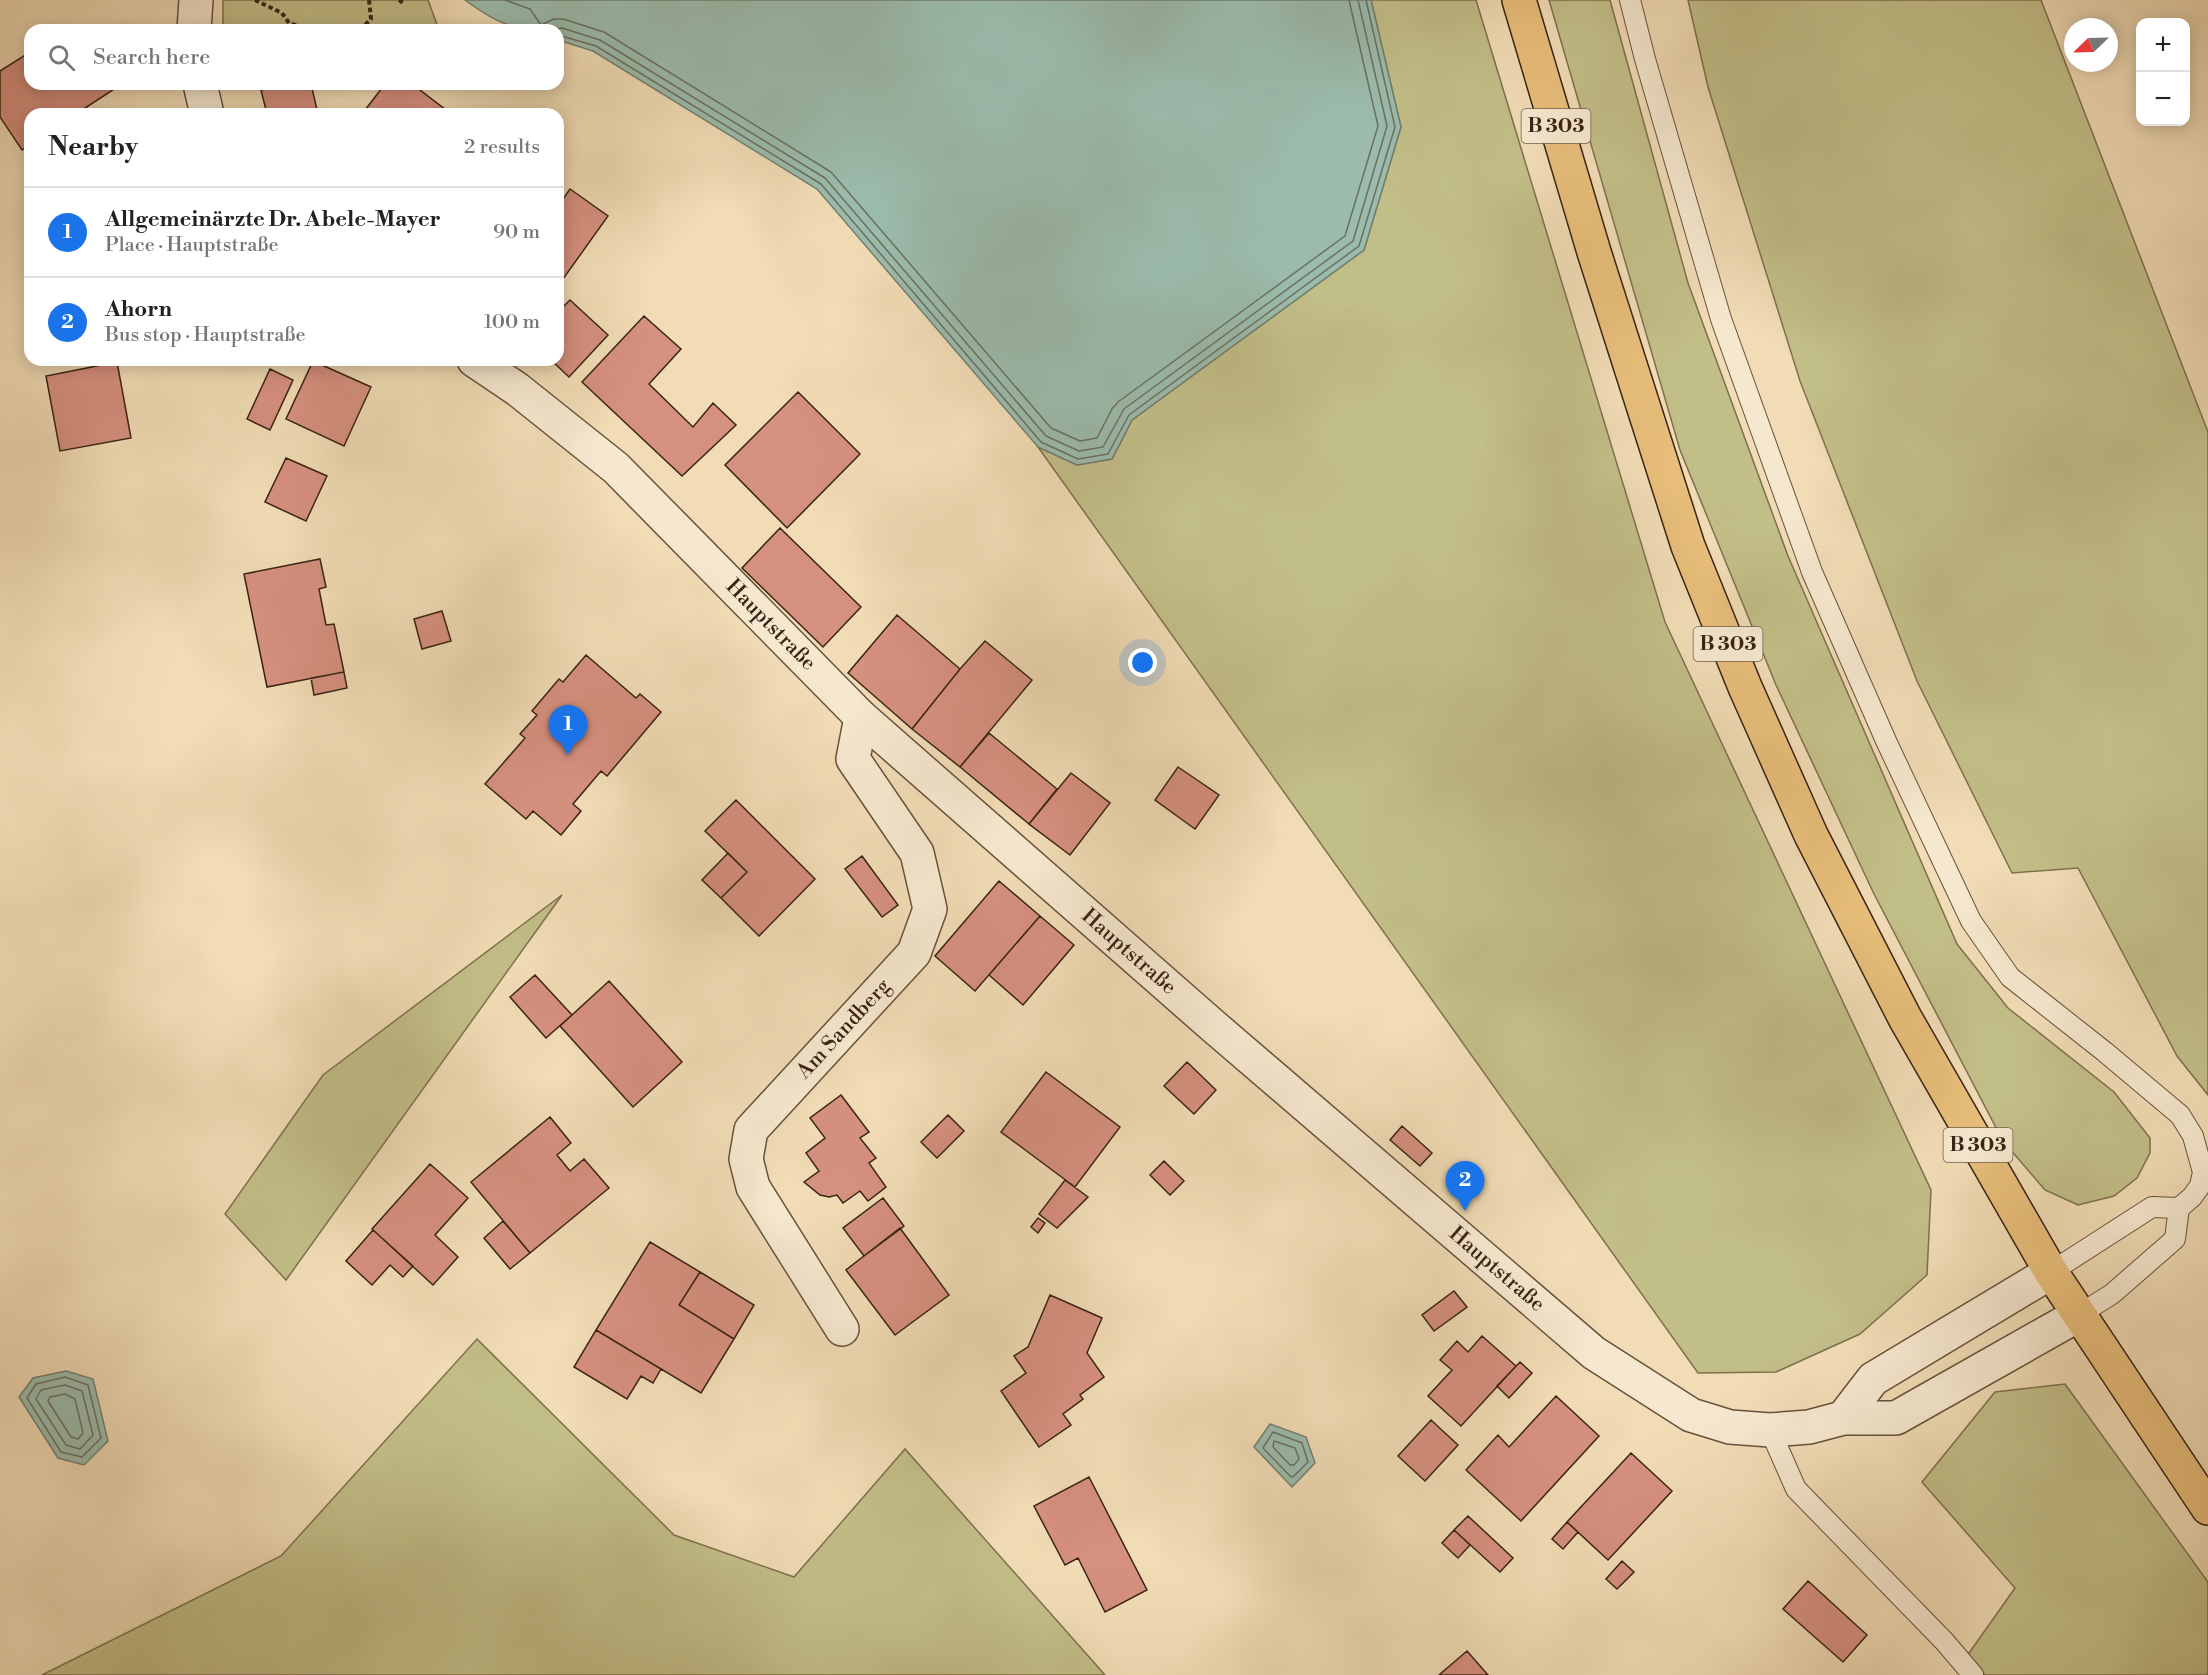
<!DOCTYPE html>
<html lang="en">
<head>
<meta charset="utf-8">
<style>
  body { margin:0; font-family:"Libre Bodoni",serif; background:#f2f2f2; color:#222 }
  .controls { position:absolute; right:18px; top:18px; display:grid; overflow:hidden; border-radius:12px; box-shadow:0 3px 15px #0003 }
  .controls button { width:54px; height:54px; display:grid; place-items:center; padding:0; border:0; border-bottom:2px solid #e0e0e0; background:#fff; color:#222; font:30px sans-serif }
  .compass { position:absolute; left:2064px; top:18px; width:54px; height:54px; border-radius:50%; background:#fff; box-shadow:0 3px 15px #0003; rotate:247deg }
  .you { position:absolute; left:1143px; top:663px; width:21px; height:21px; margin:-15px; border:4px solid #fff; border-radius:50%; background:#1a73e8; box-shadow:0 0 0 9px #1a73e833 }
  .badge { display:grid; place-items:center; width:39px; height:39px; border-radius:50%; background:#1a73e8; color:#fff; font-size:20px; font-weight:700 }
  .pin { position:absolute; translate:-50% -50px; filter:drop-shadow(0 2px 3px #0008) }
  .pin::after { content:''; position:absolute; top:32px; width:21px; height:18px; background:inherit; clip-path:polygon(0 0,100% 0,50% 100%) }
  .list { margin:0; padding:0; list-style:none }
  h2 { display:flex; justify-content:space-between; align-items:center; height:78px; margin:0; padding:0 24px; font-size:26px }
  h2 small { font-size:20px; font-weight:400; color:#767676 }
  .list li { display:grid; grid-template-columns:39px 1fr auto; gap:18px; align-items:center; box-sizing:border-box; height:90px; padding:0 24px; border-top:2px solid #e0e0e0 }
  .list b { display:block; font-size:22px; white-space:nowrap }
  .list p { margin:0; font-size:20px; white-space:nowrap; color:#767676 }
  .list em { font-size:20px; font-style:normal; color:#767676 }
  .icon { flex:none; width:33px; height:33px; fill:none; stroke:currentColor; stroke-width:2; stroke-linecap:round; stroke-linejoin:round }
  .map { position:relative; flex:none; width:2208px; height:1675px; overflow:hidden }
  .search { position:absolute; background:#fff; box-shadow:0 3px 15px #0003; left:24px; top:24px; width:540px; height:66px; display:flex; align-items:center; gap:15px; box-sizing:border-box; padding:0 21px; border-radius:18px; color:#767676; font-size:22px }
  .panel { position:absolute; background:#fff; box-shadow:0 3px 15px #0003; left:24px; top:108px; width:540px; height:258px; border-radius:18px }
  .map>svg:first-child { display:block }
</style>
</head>
<body>
<div class="map">
<svg width="2208" height="1675" viewBox="0 0 2208 1675">
  <rect width="100%" height="100%" fill="#f1dcb5"/>
  <filter id="stains"><feTurbulence type="fractalNoise" baseFrequency=".00333" numOctaves="4"/><feColorMatrix values="0 0 0 0 .2 0 0 0 0 .09 0 0 0 0 .02 0 0 0 .5 -.17"/></filter>
  <radialGradient id="worn" r=".72"><stop offset=".6" stop-color="#630" stop-opacity="0"/><stop offset="1" stop-color="#630" stop-opacity=".3"/></radialGradient>
  <path fill="#c2be88" stroke="#7e704e" stroke-width="1.5" d="M223,0H428L439,30H223Z
    M1371,0H1476L1665,622L1931,1190L1927,1275L1860,1334L1776,1372L1698,1373L1038,447L1077,465L1112,459L1132,420L1364,250L1401,127Z
    M1549,0H1610L1688,283L1788,556L1957,944L2008,1008L2114,1092L2150,1138V1153L2137,1178L2114,1196L2078,1205L2045,1190L2003,1141L1874,894L1776,685L1680,450Z
    M1688,0H2041L2208,432V1095L2177,1056L2078,868L2012,873L1917,681L1800,381L1708,87Z
    M562,895L286,1280L225,1214L323,1075Z
    M477,1339L674,1535L794,1577L905,1449L1105,1675H42L281,1556Z
    M2065,1384L2208,1582V1675H1985L1967,1656L2015,1588L1922,1482L1995,1392Z"/>
  <path fill="#9bbcad" stroke="#747f70" stroke-width="1.5" d="M465,0H1371L1401,127L1364,250L1132,420L1112,459L1077,465L1038,447L817,189L593,51L558,40V30C514,30 500,26 465,0Z
    M66,1371L93,1379L108,1441L84,1465L58,1458L19,1397L33,1378Z
    M1270,1424L1306,1437L1315,1463L1292,1487L1254,1447Z"/>
  <g fill="none" stroke-linecap="round" stroke-linejoin="round">
    <path stroke="#6a7061" stroke-width="1.5" d="M505,0L530,9L541,25L554,19H563L604,32L831,172L1051,428L1080,441L1097,438L1112,409L1118,402L1345,236L1378,126L1349,0
      M551,30L562,28L600,40L825,178L1046,436L1079,451L1103,447L1124,409L1353,241L1387,126L1358,0
      M558,35L596,46L821,184L1041,442L1078,459L1108,454L1129,415L1359,246L1395,127L1366,0
      M65,1377L88,1385L101,1438L82,1457L61,1452L27,1398L36,1384Z
      M65,1385L82,1391L93,1435L80,1449L66,1445L36,1399L41,1390Z
      M65,1394L75,1399L83,1433L78,1439L71,1437L48,1401L50,1397Z
      M1273,1432L1302,1443L1308,1462L1293,1477L1290,1476L1263,1448Z
      M1274,1441L1295,1448L1299,1459L1294,1465H1290L1273,1447Z"/>
  </g>
  <path fill="#d6907f" stroke="#392315" stroke-width="1.5" d="M30,52V84H122L76,114H30V144L22,150L0,117V71Z
    M288,84H311L318,114H267L261,90Z
    M385,84H412L446,110L443,114H362Z
    M570,189L608,216L558,286V206Z
    M570,300L608,335L569,377L551,360H558V312Z
    M644,316L681,349L649,384L693,427L713,403L736,425L682,476L582,382Z
    M313,361L371,387L344,446L286,419Z
    M117,362L131,438L60,451L46,376Z
    M270,369L293,380L270,430L247,419Z
    M798,392L860,454L787,528L725,465Z
    M286,458L327,476L306,521L265,502Z
    M780,528L861,607L823,647L742,568Z
    M320,559L326,587L319,589L326,625L334,624L344,672L267,687L244,574Z
    M442,611L451,641L422,649L414,619Z
    M897,615L960,669L912,729L848,673Z
    M985,641L1032,680L960,767L912,729L960,669Z
    M586,655L636,698L640,694L661,712L607,776L601,771L573,804L581,811L561,835L533,811L526,819L485,784L525,738L520,734L537,715L532,711L559,679L563,682Z
    M344,672L347,688L314,695L311,678Z
    M989,733L1057,789L1029,824L960,767Z
    M1178,767L1219,795L1195,829L1155,800Z
    M1071,773L1110,803L1070,855L1029,824Z
    M736,800L815,879L759,936L721,898L747,872L705,831Z
    M728,853L747,872L721,898L702,880Z
    M862,856L898,905L882,917L845,869Z
    M999,881L1040,916L975,991L935,956Z
    M1040,916L1074,945L1023,1005L989,975Z
    M535,975L572,1015L546,1038L510,997Z
    M609,981L682,1062L633,1107L560,1026Z
    M1187,1062L1216,1090L1194,1114L1164,1086Z
    M1046,1072L1120,1127L1075,1187L1001,1132Z
    M841,1095L869,1132L860,1138L876,1158L869,1163L886,1187L868,1201L860,1191L843,1203L837,1195L829,1197L820,1195L804,1182L819,1171L806,1153L825,1138L810,1118Z
    M948,1115L964,1131L937,1158L921,1142Z
    M550,1117L571,1143L557,1155L570,1171L584,1159L609,1188L530,1253L471,1182Z
    M1402,1126L1432,1153L1420,1166L1390,1140Z
    M1164,1161L1184,1181L1170,1195L1150,1175Z
    M430,1164L468,1198L435,1235L458,1257L433,1285L372,1229Z
    M1065,1180L1088,1197L1057,1228L1039,1214Z
    M883,1198L904,1226L864,1256L843,1228Z
    M1038,1218L1045,1223L1038,1233L1031,1227Z
    M503,1221L530,1253L510,1269L484,1238Z
    M900,1228L949,1295L895,1335L846,1270Z
    M373,1230L413,1266L403,1277L390,1265L372,1285L346,1261Z
    M650,1242L700,1272L679,1305L734,1339L701,1393L596,1330Z
    M700,1272L754,1305L734,1339L679,1305Z
    M1454,1291L1467,1307L1434,1331L1422,1315Z
    M1050,1295L1102,1318L1087,1353L1104,1377L1080,1395L1083,1399L1063,1414L1071,1425L1039,1447L1001,1391L1026,1373L1014,1356L1028,1347Z
    M596,1330L661,1369L653,1383L641,1376L627,1399L574,1367Z
    M1482,1336L1516,1366L1461,1426L1428,1396L1452,1370L1440,1360L1457,1341L1468,1352Z
    M1520,1362L1532,1373L1509,1398L1497,1386Z
    M1556,1396L1599,1436L1521,1521L1466,1470L1498,1435L1509,1447Z
    M1431,1420L1458,1445L1425,1481L1398,1456Z
    M1631,1453L1672,1491L1608,1560L1567,1522Z
    M1089,1477L1147,1590L1105,1612L1078,1558L1065,1565L1034,1506Z
    M1468,1516L1513,1558L1500,1572L1454,1530Z
    M1567,1522L1578,1532L1563,1549L1552,1539Z
    M1454,1530L1470,1545L1458,1558L1442,1543Z
    M1622,1561L1634,1572L1617,1589L1606,1579Z
    M1808,1581L1867,1635L1843,1662L1783,1609Z
    M1467,1651L1488,1675H1439Z"/>
  <g fill="none" stroke-linecap="round" stroke-linejoin="round">
    <g stroke="#67513d" stroke-width="22">
      <path id="service" d="M1630,0L1645,59L1721,319L1812,572L1887,743L1971,921L2010,977L2105,1052L2180,1115L2193,1136L2203,1172L2200,1186L2192,1197L2179,1208L2152,1207L2051,1272
        M2080,1314L2112,1294L2175,1239L2179,1208
        M1770,1430L1796,1489L1944,1641L1973,1675"/>
    </g>
    <g stroke="#67513d" stroke-width="36">
      <g id="minor">
        <path id="s1" d="M842,1329L753,1187L746,1159L751,1130L914,953L930,909L917,853L853,759L861,717"/>
      </g>
    </g>
    <g stroke="#67513d" stroke-width="36">
      <g id="tertiary">
        <path d="M194,30L196,0"/>
        <path d="M200,84L207,114"/>
        <path id="s2" d="M474,360L517,389L616,468L861,717L1212,1025L1594,1353L1691,1415L1730,1427L1770,1430L1809,1427L1843,1418H1896L2080,1314"/>
        <path d="M1843,1418L1873,1379L2051,1272"/>
      </g>
    </g>
    <g stroke="#392315" stroke-width="36">
      <path id="primary" d="M1519,0L1594,252L1688,546L1745,687L1811,835L1905,1018L2051,1272L2208,1508"/>
    </g>
    <path stroke="#392315" stroke-width="4" stroke-dasharray="4.5 3" stroke-linecap="butt" d="M255,0L282,13L289,23L312,30
      M399,0L403,3
      M360,30L371,19L369,0"/>
    <use href="#service" stroke="#f6e8cf" stroke-width="20"/>
    <use href="#minor" stroke="#f6e8cf" stroke-width="33"/>
    <use href="#tertiary" stroke="#f6e8cf" stroke-width="33"/>
    <use href="#primary" stroke="#e8be7a" stroke-width="33"/>
  </g>
  <g text-anchor="middle" dominant-baseline="central" stroke-width="5" stroke-linejoin="round" paint-order="stroke">
    <g fill="#f6e8cf" stroke="#725e4d" stroke-width="1.5">
      <rect x="1521.5" y="109" width="69" height="34" rx="4.5"/>
      <rect x="1693.5" y="627" width="69" height="34" rx="4.5"/>
      <rect x="1943.5" y="1128" width="69" height="34" rx="4.5"/>
    </g>
    <g font-size="20" font-weight="bold" fill="#392315">
      <text x="1556" y="126">B 303</text>
      <text x="1728" y="644">B 303</text>
      <text x="1978" y="1145">B 303</text>
    </g>
    <g font-size="21" fill="#392315" stroke="#f6e8cf">
      <text stroke="none"><textPath href="#s2" startOffset="399">Hauptstraße</textPath></text>
      <text stroke="none"><textPath href="#s2" startOffset="884">Hauptstraße</textPath></text>
      <text stroke="none"><textPath href="#s1" startOffset="363">Am Sandberg</textPath></text>
      <text stroke="none"><textPath href="#s2" startOffset="1370">Hauptstraße</textPath></text>
    </g>
  </g>
  <rect width="100%" height="100%" filter="url(#stains)"/>
  <rect width="100%" height="100%" fill="url(#worn)"/>
</svg>
<div class="controls">
<button>+</button>
<button>−</button>
</div>
<svg class="compass" viewBox="-18 -18 36 36"><path d="M0-13l5 13h-10z" fill="#e53935"/><path d="M0 13l5-13h-10z" fill="#767676"/></svg>
<div class="you"></div>
<div class="pin badge" style="left:568px;top:755px">1</div>
<div class="pin badge" style="left:1465px;top:1211px">2</div>
<div class="search"><svg class="icon" aria-label="search" viewBox="0 0 24 24"><circle cx="10" cy="10" r="6"/><path d="M15 15l6 6"/></svg>Search here</div>
<section class="panel">
<h2>Nearby<small>2 results</small></h2>
<ul class="list">
<li><span class="badge">1</span><div><b>Allgemeinärzte Dr. Abele-Mayer</b><p>Place · Hauptstraße</p></div><em>90 m</em></li>
<li><span class="badge">2</span><div><b>Ahorn</b><p>Bus stop · Hauptstraße</p></div><em>100 m</em></li>
</ul>
</section>
</div>
</body>
</html>
